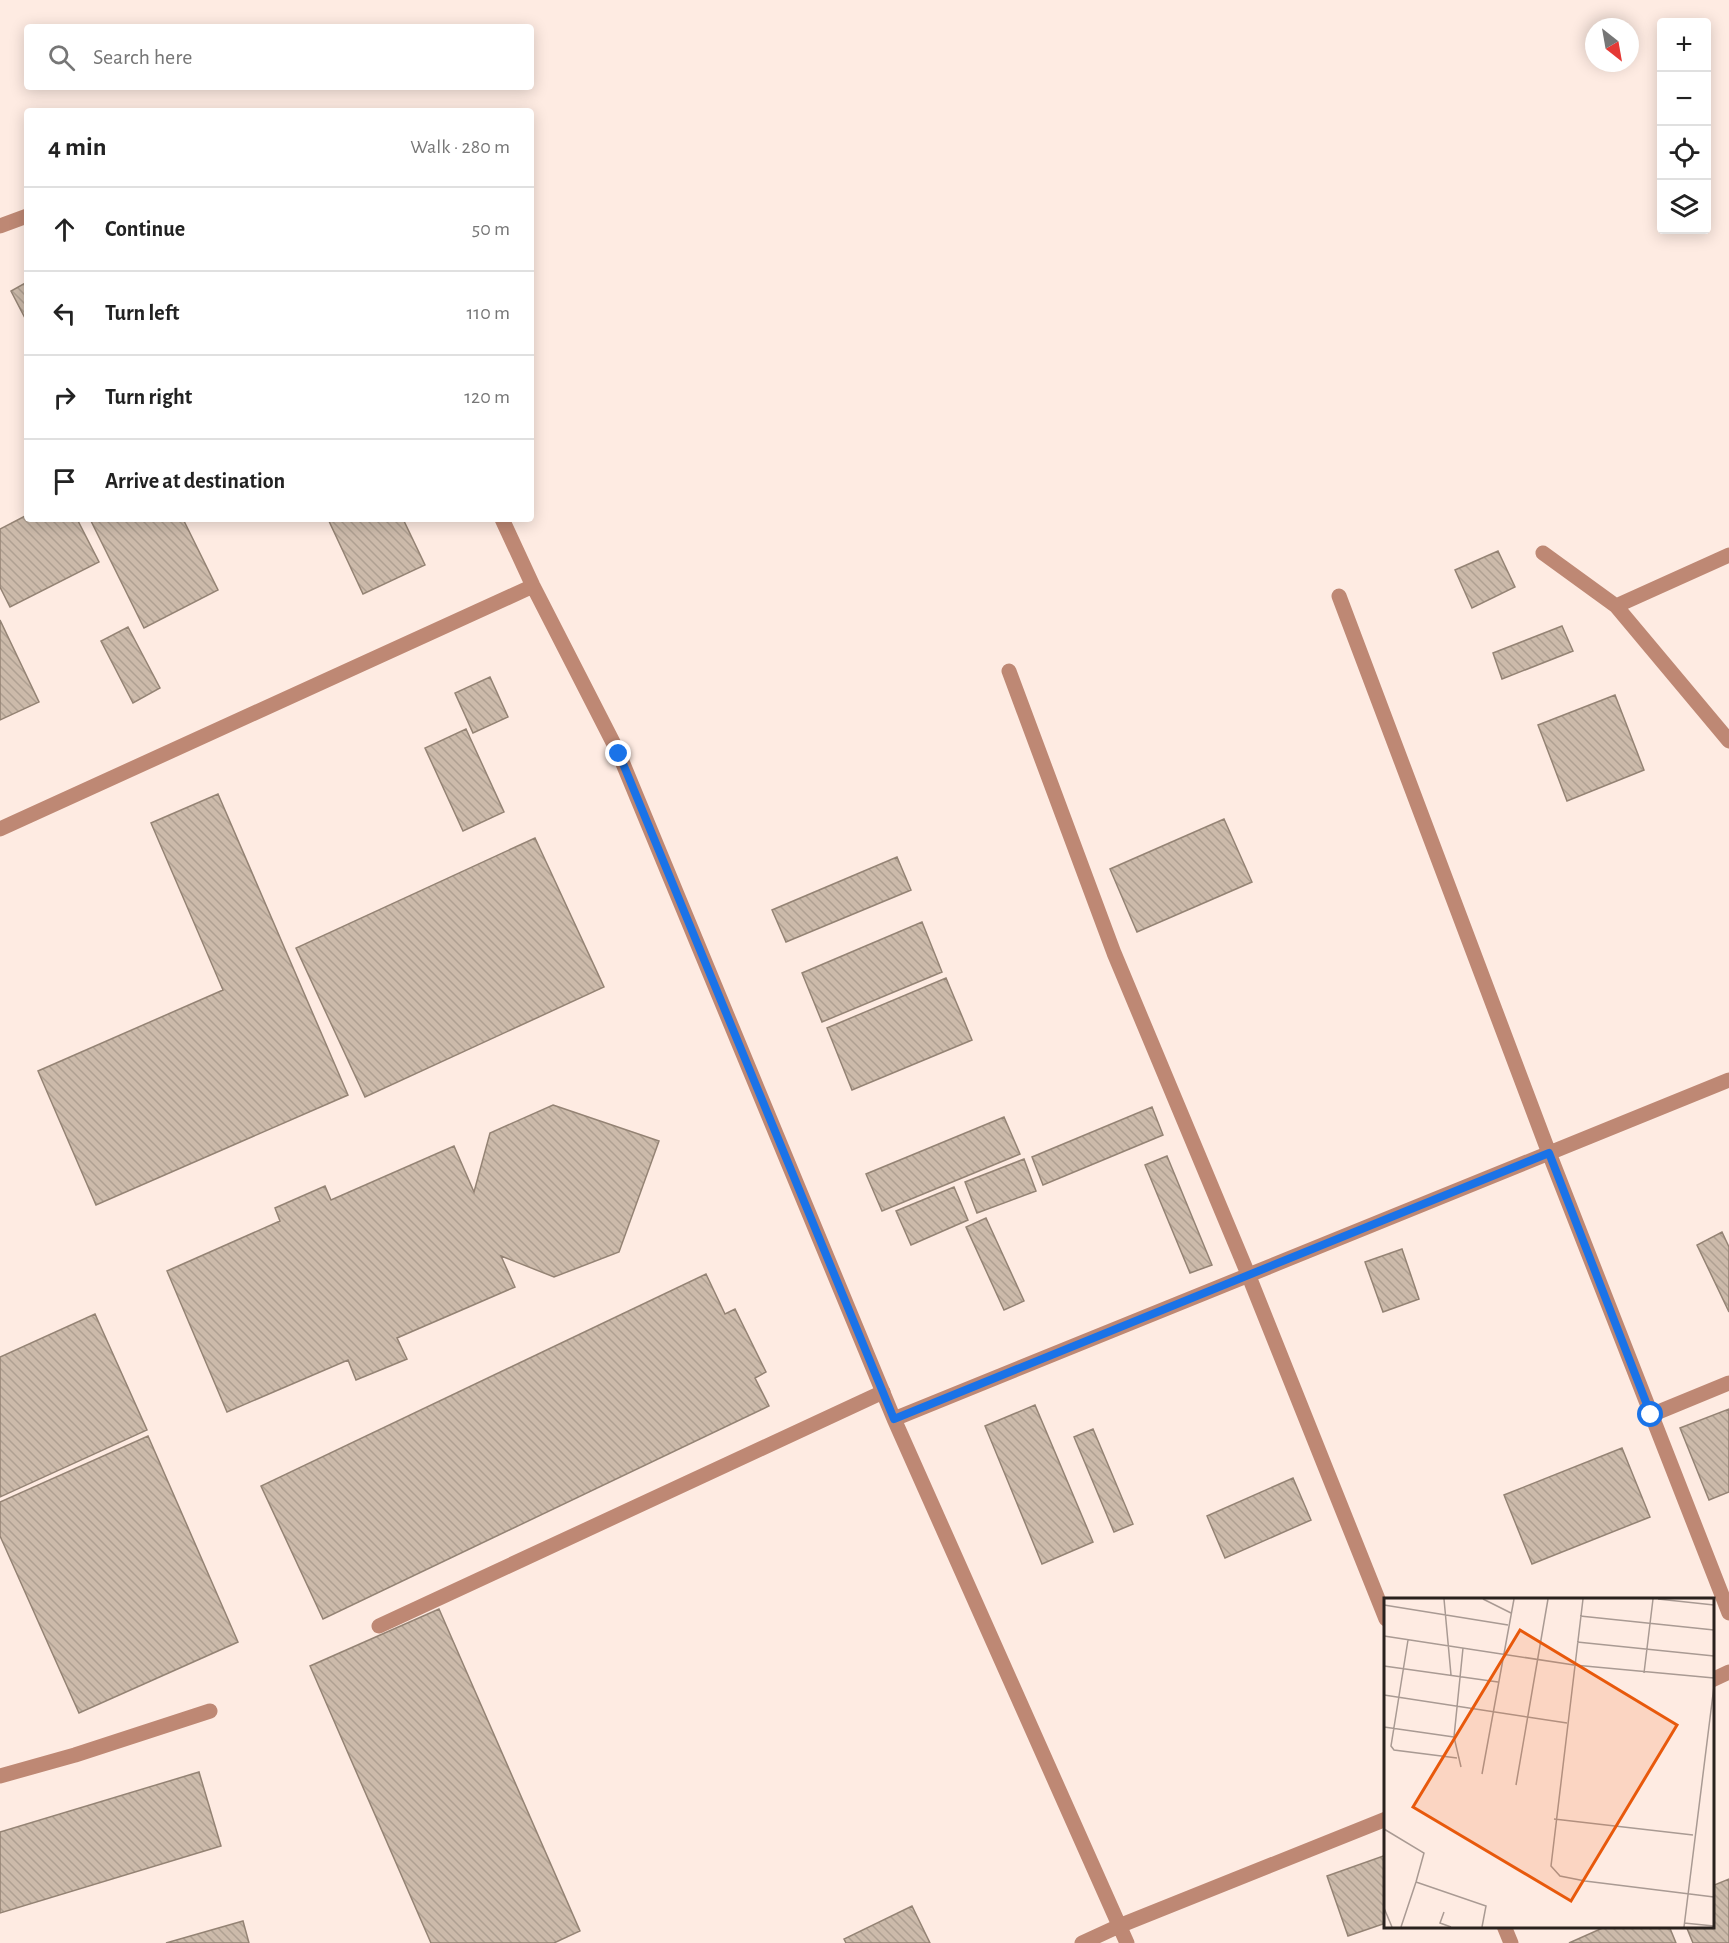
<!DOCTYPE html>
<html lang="en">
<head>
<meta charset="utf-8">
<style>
  body { margin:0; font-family:"Alegreya Sans",sans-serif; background:#f2f2f2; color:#222 }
  .controls { position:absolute; right:18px; top:18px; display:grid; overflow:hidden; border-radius:6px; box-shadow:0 3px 15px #0003 }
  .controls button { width:54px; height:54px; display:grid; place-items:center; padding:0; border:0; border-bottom:2px solid #e0e0e0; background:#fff; color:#222; font:30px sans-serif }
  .compass { position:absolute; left:1585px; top:18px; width:54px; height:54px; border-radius:50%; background:#fff; box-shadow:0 3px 15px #0003; rotate:149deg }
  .stop { position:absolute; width:18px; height:18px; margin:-14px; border:4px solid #1a73e8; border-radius:50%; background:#fff }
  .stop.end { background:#1a73e8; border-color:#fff; box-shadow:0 2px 6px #0008 }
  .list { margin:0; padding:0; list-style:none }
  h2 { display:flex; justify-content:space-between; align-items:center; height:78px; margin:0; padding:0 24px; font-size:26px }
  h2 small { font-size:20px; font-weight:400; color:#767676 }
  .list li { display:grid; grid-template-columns:39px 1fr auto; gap:18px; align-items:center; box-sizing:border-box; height:84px; padding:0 24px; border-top:2px solid #e0e0e0 }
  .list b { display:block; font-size:22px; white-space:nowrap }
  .list em { font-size:20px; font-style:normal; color:#767676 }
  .icon { flex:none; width:33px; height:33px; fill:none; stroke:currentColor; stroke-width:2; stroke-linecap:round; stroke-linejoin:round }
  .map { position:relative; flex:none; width:1729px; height:1943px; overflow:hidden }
  .search { position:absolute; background:#fff; box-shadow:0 3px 15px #0003; left:24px; top:24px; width:510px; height:66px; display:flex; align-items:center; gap:15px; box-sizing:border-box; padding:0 21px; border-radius:6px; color:#767676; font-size:22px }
  .panel { position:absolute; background:#fff; box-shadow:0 3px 15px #0003; left:24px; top:108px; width:510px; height:414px; border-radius:6px }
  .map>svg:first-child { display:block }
</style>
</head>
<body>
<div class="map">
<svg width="1729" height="1943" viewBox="0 0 1729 1943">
  <defs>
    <pattern id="building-back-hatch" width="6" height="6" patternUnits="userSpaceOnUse" patternTransform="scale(1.5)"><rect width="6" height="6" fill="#ccbaaa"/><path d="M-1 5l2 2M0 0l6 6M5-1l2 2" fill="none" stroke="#afa092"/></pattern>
  </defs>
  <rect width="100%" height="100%" fill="#feebe2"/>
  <path fill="url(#building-back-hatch)" stroke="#948374" stroke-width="1.5" d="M27,282V322L11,291Z
    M27,515V519H77L99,562L10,607L0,587V529Z
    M90,519H183L218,590L144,628Z
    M328,519H403L425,565L363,594Z
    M1498,551L1515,587L1472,608L1455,570Z
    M0,620L39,702L0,720Z
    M1562,626L1573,651L1502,679L1493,653Z
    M128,627L160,688L133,703L101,641Z
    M490,677L508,717L473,733L455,693Z
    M1615,695L1644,770L1567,801L1538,725Z
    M466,729L504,812L463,831L425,748Z
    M218,794L348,1095L96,1205L38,1071L223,990L151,823Z
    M1224,819L1252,882L1137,932L1110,869Z
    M535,838L604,987L365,1097L296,948Z
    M897,857L911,890L786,942L772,910Z
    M922,922L942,972L822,1022L802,973Z
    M946,978L972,1040L852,1090L827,1028Z
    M553,1105L659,1141L619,1252L554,1277L501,1256L515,1287L397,1338L407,1359L356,1380L348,1360L227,1412L167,1271L280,1221L275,1208L325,1186L331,1200L454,1146L474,1192L490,1133Z
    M1152,1107L1163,1135L1043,1185L1032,1157Z
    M1004,1117L1020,1154L882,1211L866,1174Z
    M1167,1156L1212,1265L1190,1273L1145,1165Z
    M1024,1159L1036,1191L977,1213L965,1182Z
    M954,1187L968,1220L911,1245L896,1211Z
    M986,1218L1024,1301L1004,1310L966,1227Z
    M1722,1232L1729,1247V1312L1697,1245Z
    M1402,1249L1419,1299L1383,1312L1365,1262Z
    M706,1274L725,1314L735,1309L766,1372L755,1378L769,1406L323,1619L261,1486Z
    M95,1314L147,1430L0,1497V1357Z
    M1035,1405L1093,1542L1042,1564L985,1426Z
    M1729,1409V1492L1709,1500L1680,1428Z
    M1093,1429L1133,1524L1114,1532L1074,1437Z
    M148,1436L238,1642L79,1713L0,1536V1502Z
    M1622,1448L1650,1517L1532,1564L1504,1495Z
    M1293,1478L1311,1520L1225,1558L1207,1516Z
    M439,1609L580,1931L554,1943H431L310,1666Z
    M199,1772L221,1846L0,1913V1832Z
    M1386,1855V1923L1348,1936L1327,1876Z
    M1729,1879V1943H1693L1686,1926H1712V1886Z
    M912,1906L930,1943H846L844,1939Z
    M243,1921L249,1943H166Z
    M1607,1926H1669L1676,1943H1569Z"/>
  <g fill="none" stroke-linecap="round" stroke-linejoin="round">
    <path stroke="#be8874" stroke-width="15" d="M379,1626L883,1392
      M0,1776L75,1755L210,1711"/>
    <path stroke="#be8874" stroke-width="15" d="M0,226L27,216
      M502,519L533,586L619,754L894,1419L1127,1943
      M1543,553L1616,606L1729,741
      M1339,596L1549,1153L1729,1613
      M1616,606L1729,555
      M1009,671L1114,953L1248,1274L1386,1619
      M0,829L533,586
      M1651,1415L1729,1383
      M894,1419L1729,1080
      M1712,1680L1729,1672
      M1504,1926L1511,1943
      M1082,1943L1119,1926L1386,1819"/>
  </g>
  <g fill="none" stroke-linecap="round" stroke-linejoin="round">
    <path stroke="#1a73e8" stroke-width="8" d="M619,754L894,1419L1549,1153L1651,1415"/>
  </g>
  <g transform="translate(1384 1598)">
    <rect width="330" height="330" fill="#feebe2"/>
    <path fill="none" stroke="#a99a93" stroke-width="1.5" d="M60,1L67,77M99,1L127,15M199,1L167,268L176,278L201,283L330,299M274,1L330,7M0,7L124,27M196,18L330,32M0,38L190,67L330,80M24,42L7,148L10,152L73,160M193,44L330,58M0,68L114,84M260,75L269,1M0,97L183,125M0,129L70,139M77,169L70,139L79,50M98,176L130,1M132,187L164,1M170,221L309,237M0,231L40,255L32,284M0,310L8,329M60,314L56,325L67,329M300,325L330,328M17,329L32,284L102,308L98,329M300,329L330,88"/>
    <path fill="#e8590c" fill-opacity="0.15" stroke="#e8590c" stroke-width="3" d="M136,32L293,127L187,303L29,209Z"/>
    <rect width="330" height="330" fill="none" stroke="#29211d" stroke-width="3"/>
  </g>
</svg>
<div class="controls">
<button>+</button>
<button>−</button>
<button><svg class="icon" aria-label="locate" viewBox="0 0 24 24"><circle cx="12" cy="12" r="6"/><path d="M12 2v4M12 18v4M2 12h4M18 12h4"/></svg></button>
<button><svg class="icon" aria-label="layers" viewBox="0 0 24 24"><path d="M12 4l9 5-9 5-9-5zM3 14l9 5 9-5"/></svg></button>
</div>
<svg class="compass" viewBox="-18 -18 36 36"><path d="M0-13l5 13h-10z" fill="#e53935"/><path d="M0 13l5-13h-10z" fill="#767676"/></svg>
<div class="stop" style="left:1651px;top:1415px"></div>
<div class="stop end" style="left:619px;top:754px"></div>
<div class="search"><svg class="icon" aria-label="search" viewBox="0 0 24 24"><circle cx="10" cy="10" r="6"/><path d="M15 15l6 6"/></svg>Search here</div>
<section class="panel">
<h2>4 min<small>Walk · 280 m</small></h2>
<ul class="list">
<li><svg class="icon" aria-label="ahead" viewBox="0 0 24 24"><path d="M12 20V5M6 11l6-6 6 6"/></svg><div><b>Continue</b></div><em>50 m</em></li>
<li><svg class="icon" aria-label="left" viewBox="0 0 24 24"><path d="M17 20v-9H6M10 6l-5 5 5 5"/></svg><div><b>Turn left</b></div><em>110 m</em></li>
<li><svg class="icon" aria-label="right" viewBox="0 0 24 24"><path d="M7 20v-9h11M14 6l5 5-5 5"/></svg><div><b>Turn right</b></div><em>120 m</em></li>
<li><svg class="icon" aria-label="arrive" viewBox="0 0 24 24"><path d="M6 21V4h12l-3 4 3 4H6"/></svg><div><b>Arrive at destination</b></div></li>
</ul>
</section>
</div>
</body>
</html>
